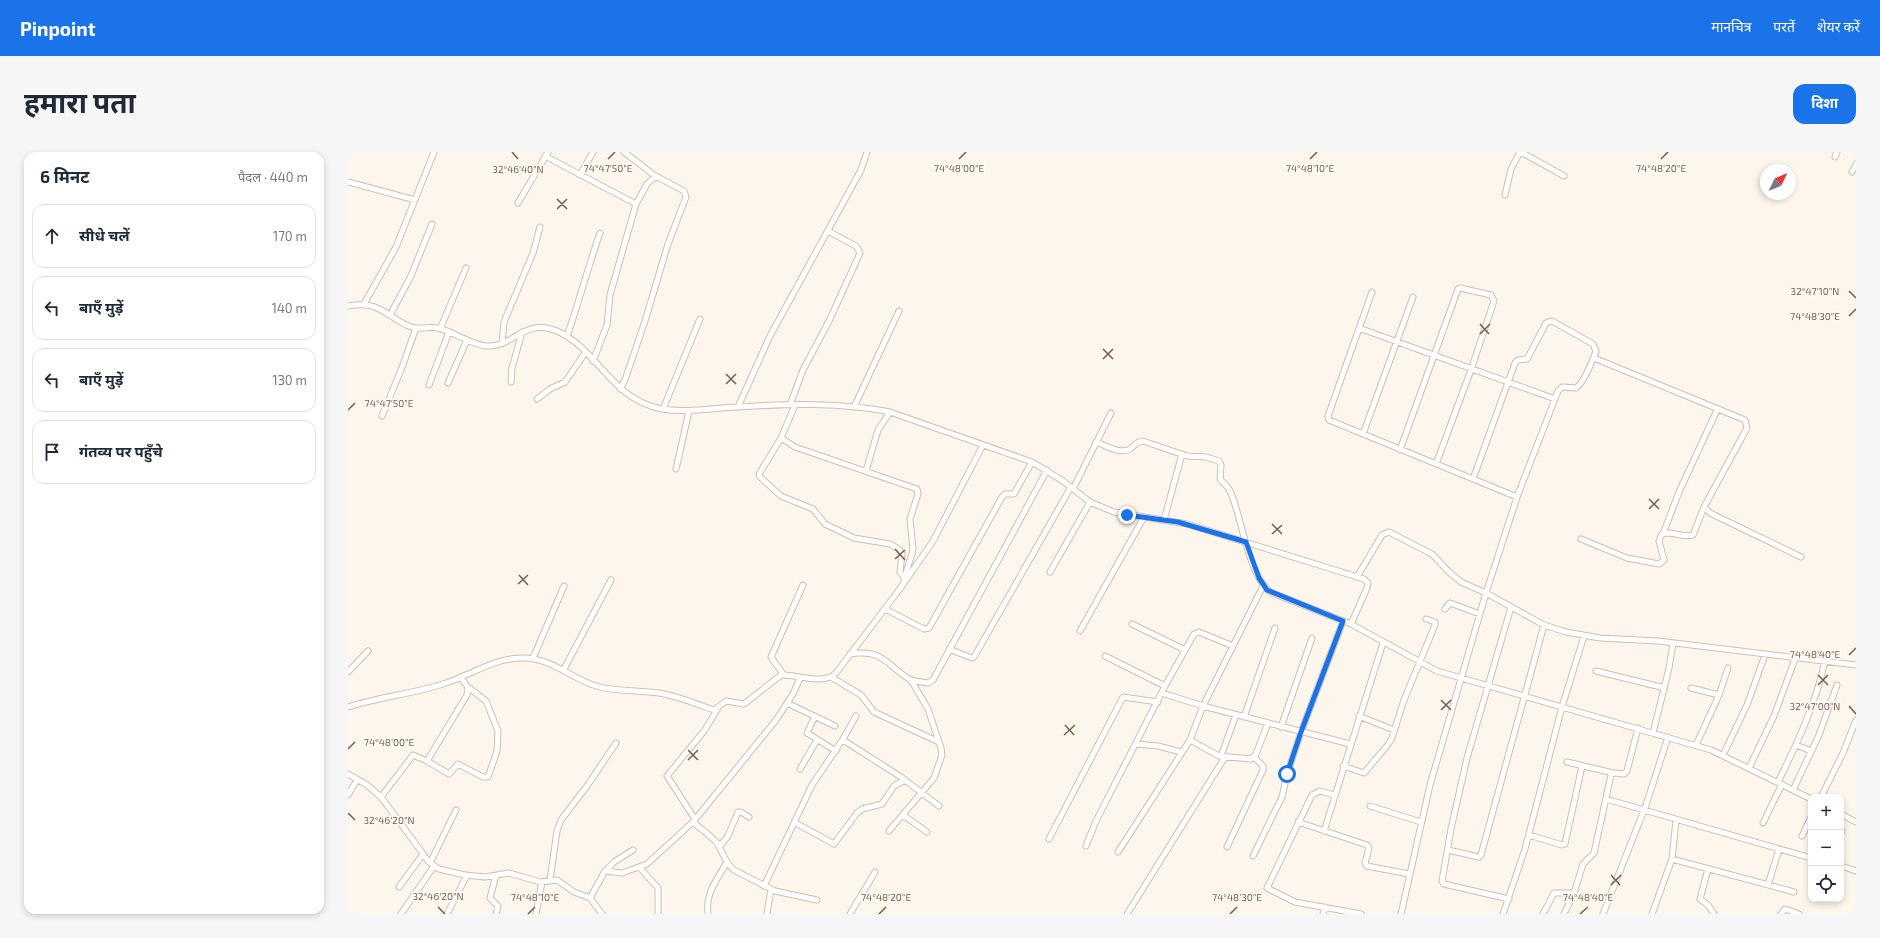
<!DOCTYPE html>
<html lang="hi">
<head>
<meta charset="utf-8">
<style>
  body { margin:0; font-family:"Exo 2","Noto Sans Devanagari",sans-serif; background:#f6f6f7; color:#1f2937 }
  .controls { position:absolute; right:12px; bottom:12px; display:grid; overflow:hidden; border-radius:8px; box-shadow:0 2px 6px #0003 }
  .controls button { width:36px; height:36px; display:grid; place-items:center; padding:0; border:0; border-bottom:1px solid #e0e1e3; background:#fff; color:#1f2937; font:20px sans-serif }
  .compass { position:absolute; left:1412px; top:12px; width:36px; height:36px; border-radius:50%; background:#fff; box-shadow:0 2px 6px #0003; rotate:46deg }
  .stop { position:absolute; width:12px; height:12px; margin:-9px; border:3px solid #1a73e8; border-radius:50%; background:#fff }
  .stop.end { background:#1a73e8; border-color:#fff; box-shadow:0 1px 4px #0008 }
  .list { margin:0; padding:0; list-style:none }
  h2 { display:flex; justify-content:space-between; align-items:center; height:52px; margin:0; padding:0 16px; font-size:17px }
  h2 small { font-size:13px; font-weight:400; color:#747a83 }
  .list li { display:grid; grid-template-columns:26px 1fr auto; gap:12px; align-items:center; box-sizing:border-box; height:64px; margin:0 8px 8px; padding:0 8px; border:1px solid #e0e1e3; border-radius:12px }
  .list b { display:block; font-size:15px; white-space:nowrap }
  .list em { font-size:13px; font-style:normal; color:#747a83 }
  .icon { flex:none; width:22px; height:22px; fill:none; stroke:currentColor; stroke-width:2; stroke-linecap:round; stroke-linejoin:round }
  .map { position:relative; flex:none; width:1508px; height:762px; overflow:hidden; border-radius:12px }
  header { display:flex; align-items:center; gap:24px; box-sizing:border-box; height:56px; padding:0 20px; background:#1a73e8; color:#fff }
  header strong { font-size:19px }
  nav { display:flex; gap:22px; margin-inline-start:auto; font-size:14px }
  .intro { display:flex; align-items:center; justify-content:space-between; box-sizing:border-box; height:96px; padding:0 24px }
  h1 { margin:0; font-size:28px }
  .button { padding:10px 18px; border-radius:12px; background:#1a73e8; color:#fff; font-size:14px; font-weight:700 }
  main { display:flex; gap:24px; padding:0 24px }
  aside { flex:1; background:#fff; border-radius:12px; box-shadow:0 2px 6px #0003 }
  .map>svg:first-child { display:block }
</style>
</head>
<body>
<header>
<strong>Pinpoint</strong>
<nav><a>मानचित्र</a><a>परतें</a><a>शेयर करें</a></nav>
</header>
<div class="intro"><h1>हमारा पता</h1><a class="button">दिशा</a></div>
<main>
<aside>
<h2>6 मिनट<small>पैदल · 440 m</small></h2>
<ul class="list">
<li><svg class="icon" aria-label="ahead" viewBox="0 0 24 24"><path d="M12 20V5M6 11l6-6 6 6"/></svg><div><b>सीधे चलें</b></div><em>170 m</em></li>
<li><svg class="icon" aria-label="left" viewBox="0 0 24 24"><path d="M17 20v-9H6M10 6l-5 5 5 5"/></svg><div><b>बाएँ मुड़ें</b></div><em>140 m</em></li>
<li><svg class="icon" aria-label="left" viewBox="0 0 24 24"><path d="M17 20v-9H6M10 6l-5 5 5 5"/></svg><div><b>बाएँ मुड़ें</b></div><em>130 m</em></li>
<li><svg class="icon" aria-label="arrive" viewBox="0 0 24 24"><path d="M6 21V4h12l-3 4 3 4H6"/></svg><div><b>गंतव्य पर पहुँचे</b></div></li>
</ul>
</aside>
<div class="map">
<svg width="1508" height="762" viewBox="0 0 1508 762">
  <rect width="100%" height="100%" fill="#fdf6ec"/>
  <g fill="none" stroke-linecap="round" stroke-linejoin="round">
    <g stroke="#d1beb0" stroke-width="7">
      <path id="street" d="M1173,0L1216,24
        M197,4L288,52
        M1487,5L1489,0
        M1504,20L1508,12
        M232,23L245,0
        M0,30L67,48
        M1157,43L1163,17L1172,0
        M170,51L200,0
        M1024,140L980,264L981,268L1169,345
        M16,152L48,95L86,0
        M0,154C33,148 36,164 63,175C72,178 82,174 90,176C107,180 121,192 138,194C166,196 176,165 209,179C250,197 262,247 314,257C338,261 364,256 389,255C439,252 493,250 542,260L684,310L715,329L742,350L766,360L839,372L1016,427L1020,431L1019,436L1003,472L1089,519L1363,598L1463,647
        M42,163L62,126L84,72
        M1011,176L1207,247
        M92,177L118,116
        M219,184C231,150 240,115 252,81
        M154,191L156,170L185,101L192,75
        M1246,206L1397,268L1399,276L1356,355L1362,361L1453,405
        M245,209L259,173L262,143L288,52L299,32L308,24
        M163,230L164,216L174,180
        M100,231L119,188
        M81,233L101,180
        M272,237L277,228L297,169L320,92L338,45L336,39L306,23L276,0
        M189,247L202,237L217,230L237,201
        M442,253L455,218L482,167L512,101L508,94L480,79
        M447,253L433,286L411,322L412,325L433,344L465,357L477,372L506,386L542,392L551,397L554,402L552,420L557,427
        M390,255L422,184L513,18L519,0
        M506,255L551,159
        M315,257L352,167
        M34,264L53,218L68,176
        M1015,282L1065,145
        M433,286L447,295L569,337L570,342L562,367L565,398L556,428
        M748,290C757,293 772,303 782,297C786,294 789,289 795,289L839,304L858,305L871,309L873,313L872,327C875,331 880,334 882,339C894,364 900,426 924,441L1003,472
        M1052,298L1110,137L1112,136L1143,143L1146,149L1123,218L1088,312
        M328,317L341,259
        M518,319L530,278L542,260
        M725,337L763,261
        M816,368L834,302
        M1315,382L1331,340L1369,258
        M1233,387L1279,406L1311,412L1316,408L1311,389L1313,383C1323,377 1335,387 1345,383L1356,355
        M702,420L742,350
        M1009,425L1034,383L1041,380L1084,402L1102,421L1113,430L1138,441L1196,473L1218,480L1252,486L1310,489L1508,513
        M537,457L576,477L581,476L654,345L657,342H666L684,310
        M1097,457L1102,451L1132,462
        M784,472L837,498
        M732,479L796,365
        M601,497L624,506L626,505L723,335
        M502,502C536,497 537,512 561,527C567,530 575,530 580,531L585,528L699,318
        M757,504L817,534
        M185,506L216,434
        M216,517L263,428
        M1248,519L1317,536
        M0,520L20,499
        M435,522L423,505L455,433
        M483,525L513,543L526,560L591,590
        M1343,536L1371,543
        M814,541L855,554L1002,592
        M439,551L487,574
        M0,555C31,545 64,542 95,532C121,524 144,507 172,506C201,504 222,526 248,534C268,540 290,538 311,541C330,544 348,552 366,558L378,549L396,552L433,523C449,522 474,534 488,521L551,438L585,389L635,293
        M467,564L459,581L488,599
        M1011,564L1046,578
        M896,565L927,476
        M933,575L964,486
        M1305,581L1321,516L1325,491
        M495,588L553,625L591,654
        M842,588L871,604L903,607L908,602L920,571
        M788,592L810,594L833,600
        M1348,593L1371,543L1380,516
        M1448,593L1463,599
        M1375,603L1399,553L1417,503
        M873,604L888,563
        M79,609L119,543L120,535L112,525
        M1219,610L1265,621
        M995,614L1016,621L1039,594L1044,586L1056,548L1087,473V470L1078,467
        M1401,616L1426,564L1447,507
        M452,617L469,588
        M0,622L19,633L33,645L81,710L91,717L117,723L137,725L161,721L192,730L209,728L226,740L242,746L257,719L274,721L299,712L346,669L428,568L445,542L452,526
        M1430,630C1449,592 1468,551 1477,509
        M1445,638L1471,583L1489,533
        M0,643L9,628
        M986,643L972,639L964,643L919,736L947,750L1013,762
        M33,645L65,603L79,609L101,622L110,612L135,625H140L149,599L150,579L138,549L120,535
        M1473,645L1495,601L1508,568
        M1258,647L1463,706
        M1022,654L1073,670
        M1493,662L1508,670
        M555,663L579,680
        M347,667L319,624L356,579L369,558
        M345,670C353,677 362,683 369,691C375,700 377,711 386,718L427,739L469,748
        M446,670L486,692L509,661L514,657L534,652L546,634L557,628
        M950,670L1019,693L1021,696L1017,711L1019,714L1061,722
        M1415,671L1434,632
        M541,679L586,626L594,603L593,596L580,557L563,528
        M976,679L1035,491
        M1493,679H1494
        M1181,683L1214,693L1217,692L1234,614
        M1454,684L1463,665
        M701,687L775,545L810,550
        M738,694L748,669L817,534L846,482L851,480L885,494
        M371,695L380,684L390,660H393L401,665
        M879,695L915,618V614L906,605
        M1100,698L1131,705L1133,703L1196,473
        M770,700L842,588L855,554L915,434
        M905,704L934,645L939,622L953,580L995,469
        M1324,707L1446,740
        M82,711L108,658
        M1493,714L1508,719
        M292,716L310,736V762
        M1360,717L1352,747L1360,753L1366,762
        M258,719L266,710L285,698
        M202,728L209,679L213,668L239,634L268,591
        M1420,733L1431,697
        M416,734L464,633L495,587L508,564
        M51,735L75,702
        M242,746L254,762
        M1161,747L1096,732L1094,729L1103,677L1119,606L1163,455
        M53,762L86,714
        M99,762L119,723
        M148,762L150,754L142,746L148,723
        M188,762L194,730
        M360,762C357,741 369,728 379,710
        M419,762L423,737
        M502,762L527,720
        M779,762L877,605
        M975,762L977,755
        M1053,762L1082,633L1138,441L1169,345L1210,239L1214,235L1228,236C1237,229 1244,210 1248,199L1245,192L1204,169L1198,171L1179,207L1170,208L1167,211L1125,327
        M1155,762L1177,697L1214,555L1236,484
        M1195,762L1206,741H1226
        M1216,762L1226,741L1235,712L1246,701L1263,623L1266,621L1276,622L1279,619L1290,576
        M1255,762L1298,653L1320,585
        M1304,762L1324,707L1328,668
        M1433,762L1437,757L1451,762"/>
    </g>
    <use href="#street" stroke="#fff" stroke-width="5"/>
  </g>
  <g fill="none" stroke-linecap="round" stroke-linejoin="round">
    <path stroke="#1a73e8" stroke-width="5" d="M779,363L830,370L898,390L911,426L919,438L995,469L953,580L939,622"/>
  </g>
  <path fill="none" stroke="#7a5c4d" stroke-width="1.5" d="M164,0L170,7M260,7L267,0M611,7L618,0M962,7L969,0M1313,7L1320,0M209,47L219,57M209,57L219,47M1501,139L1508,146M1501,164L1508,157M1132,172L1141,182M1132,182L1142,172M755,197L765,207M755,207L765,197M378,222L388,232M378,232L388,222M0,258L7,251M1301,347L1311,357M1301,357L1311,347M924,372L934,382M924,382L934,373M547,397L557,408M547,407L557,398M171,423L180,433M170,432L180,423M1501,503L1508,496M1470,523L1480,533M1470,533L1480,523M1093,548L1103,558M1501,554L1508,562M1093,558L1103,548M717,573L726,583M716,583L727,573M0,597L7,590M340,598L350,608M340,608L350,598M0,661L7,668M1263,723L1272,733M1263,733L1273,723M90,755L97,762M180,762L187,755M531,762L538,755M882,762L889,755M1232,762L1240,755"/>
  <g font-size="10" text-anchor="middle" fill="#7a5c4d" stroke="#fffaf3" stroke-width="3.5" stroke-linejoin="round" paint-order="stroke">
    <text x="260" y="20">74°47'50"E</text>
    <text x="611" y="20">74°48'00"E</text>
    <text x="962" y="20">74°48'10"E</text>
    <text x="1313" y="20">74°48'20"E</text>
    <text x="170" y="21">32°46'40"N</text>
    <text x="1467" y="143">32°47'10"N</text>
    <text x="1467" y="168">74°48'30"E</text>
    <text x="41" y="255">74°47'50"E</text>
    <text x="1467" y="506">74°48'40"E</text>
    <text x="1467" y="558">32°47'00"N</text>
    <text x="41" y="594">74°48'00"E</text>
    <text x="41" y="672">32°46'20"N</text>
    <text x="90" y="748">32°46'20"N</text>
    <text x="187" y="749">74°48'10"E</text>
    <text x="538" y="749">74°48'20"E</text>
    <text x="889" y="749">74°48'30"E</text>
    <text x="1240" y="749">74°48'40"E</text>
  </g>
</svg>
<div class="controls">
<button>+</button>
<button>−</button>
<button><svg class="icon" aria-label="locate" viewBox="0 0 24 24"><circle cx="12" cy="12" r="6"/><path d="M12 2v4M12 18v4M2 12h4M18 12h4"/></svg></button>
</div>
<svg class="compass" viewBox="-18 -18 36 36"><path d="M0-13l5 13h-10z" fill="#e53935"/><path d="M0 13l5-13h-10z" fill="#747a83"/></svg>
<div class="stop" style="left:939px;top:622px"></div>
<div class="stop end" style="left:779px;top:363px"></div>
</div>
</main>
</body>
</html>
